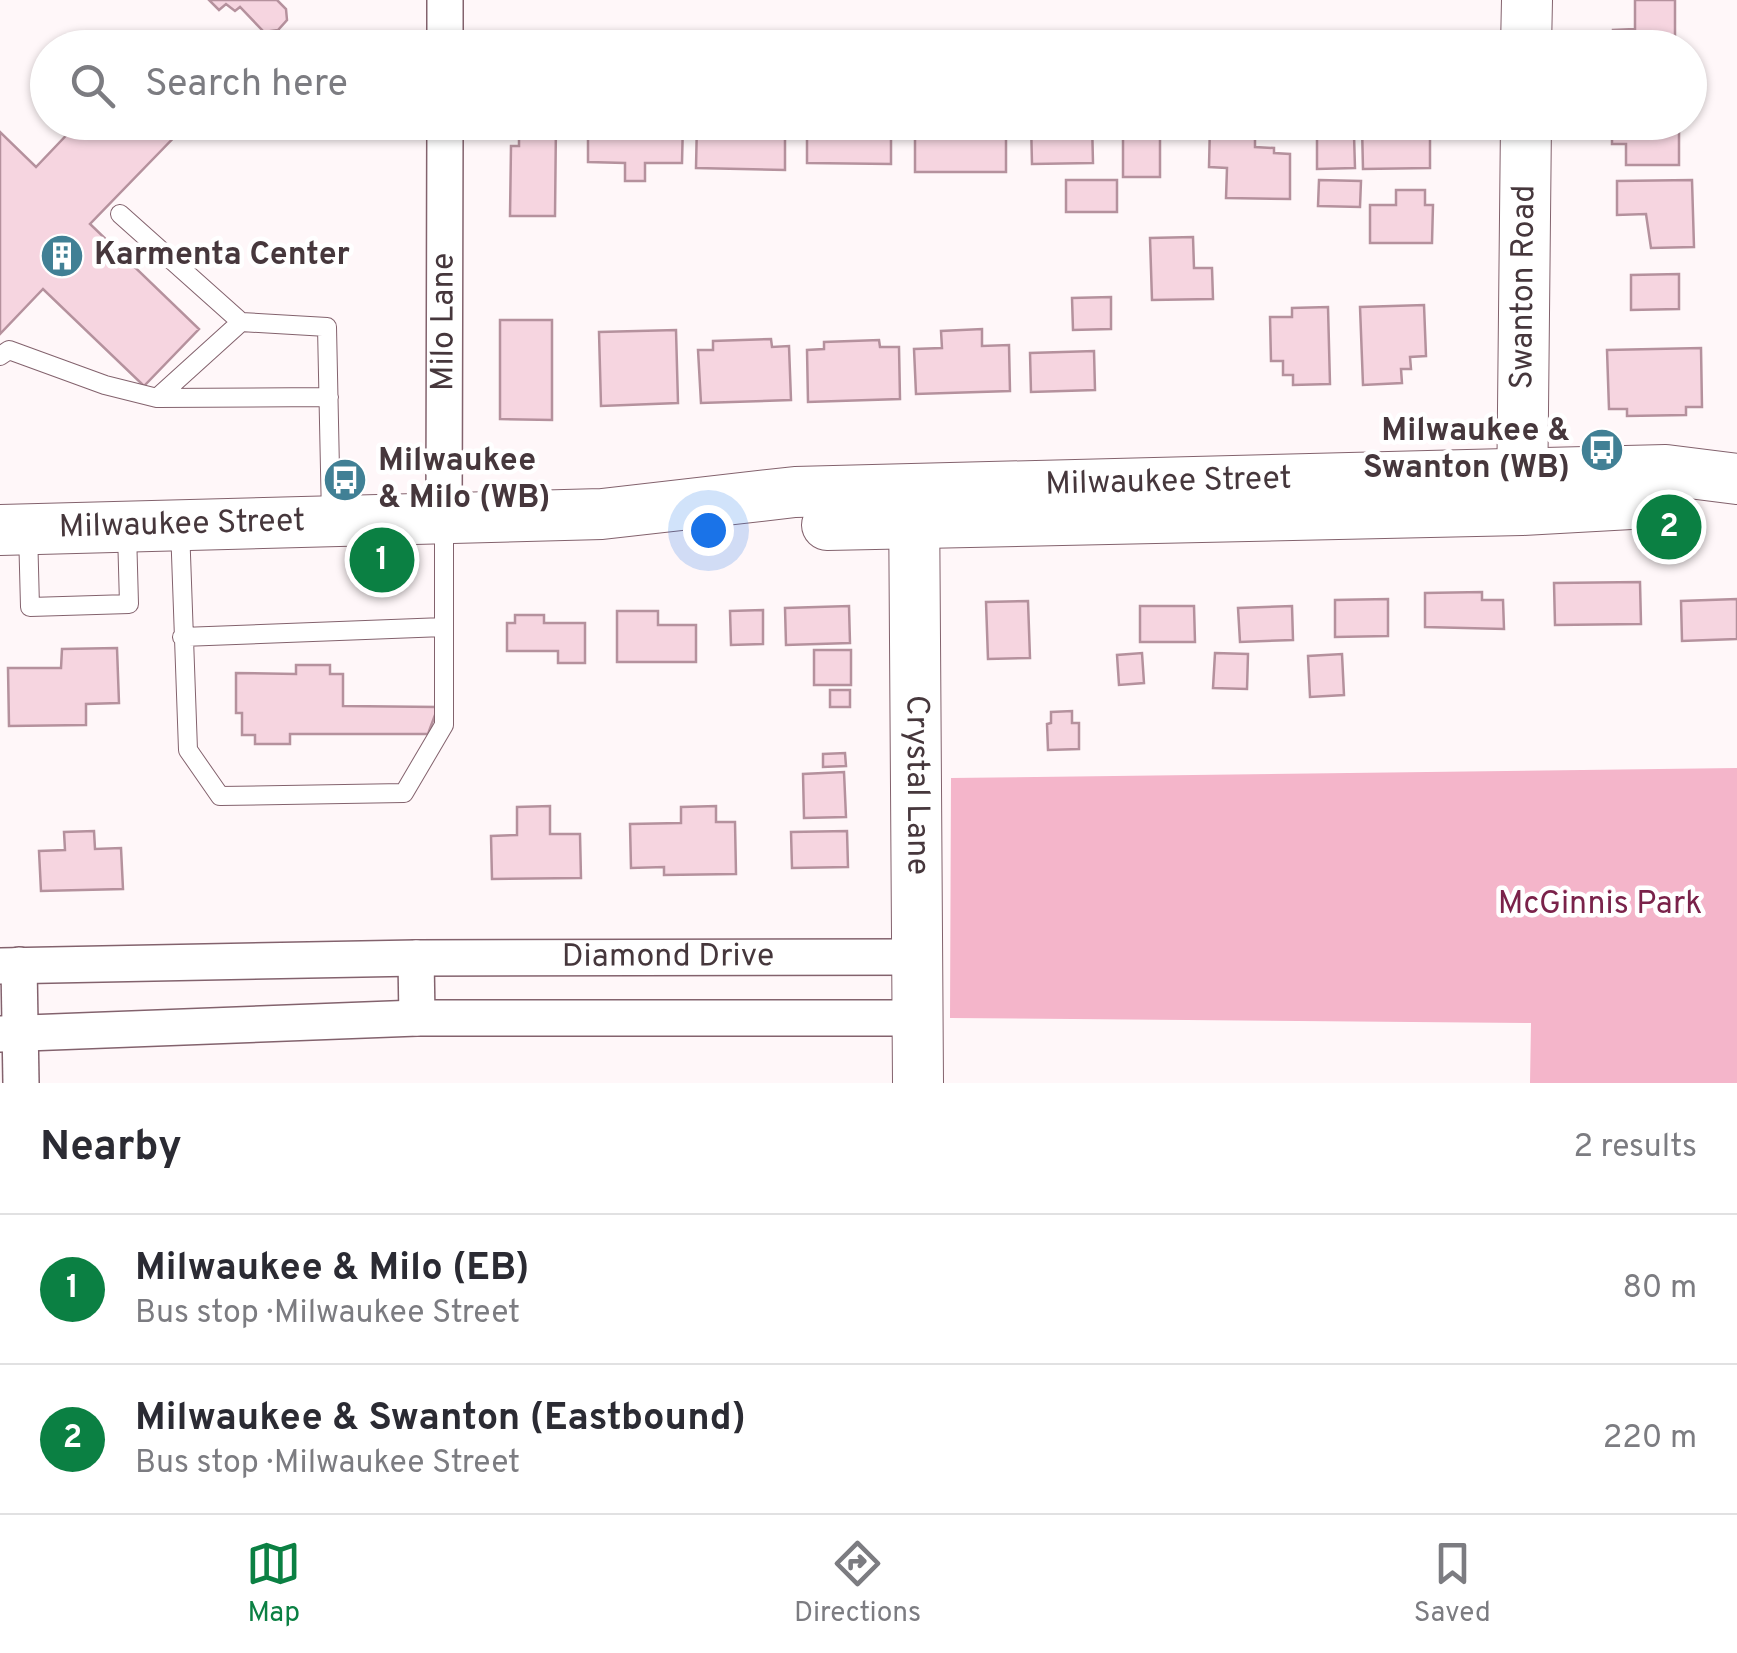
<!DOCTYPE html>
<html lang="en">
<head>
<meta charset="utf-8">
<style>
  body { margin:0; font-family:Overpass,sans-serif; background:#f7f7f7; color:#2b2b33 }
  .you { position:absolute; left:708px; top:530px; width:35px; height:35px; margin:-25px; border:8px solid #fff; border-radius:50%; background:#1a73e8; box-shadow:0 0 0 15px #1a73e833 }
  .badge { display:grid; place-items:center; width:65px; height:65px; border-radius:50%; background:#0b8043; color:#fff; font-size:32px; font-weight:700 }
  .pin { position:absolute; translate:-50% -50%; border:5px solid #fff; box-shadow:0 2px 10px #0006 }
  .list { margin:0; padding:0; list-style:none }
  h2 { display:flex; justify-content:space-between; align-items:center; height:130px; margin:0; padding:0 40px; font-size:42px }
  h2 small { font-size:32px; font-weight:400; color:#7c7c81 }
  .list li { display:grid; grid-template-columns:65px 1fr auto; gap:30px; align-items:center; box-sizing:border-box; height:150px; padding:0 40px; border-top:2px solid #e1e1e2 }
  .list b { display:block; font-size:38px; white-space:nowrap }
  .list p { margin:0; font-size:32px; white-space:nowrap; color:#7c7c81 }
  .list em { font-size:32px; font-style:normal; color:#7c7c81 }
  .icon { flex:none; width:55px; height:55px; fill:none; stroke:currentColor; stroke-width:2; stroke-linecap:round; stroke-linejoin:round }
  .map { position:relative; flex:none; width:1737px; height:1083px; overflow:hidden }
  .search { position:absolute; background:#fff; box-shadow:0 2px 8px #0004; left:30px; right:30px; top:30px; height:110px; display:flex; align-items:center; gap:25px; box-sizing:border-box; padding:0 35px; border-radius:55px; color:#7c7c81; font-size:38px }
  .sheet { height:430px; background:#fff }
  nav { display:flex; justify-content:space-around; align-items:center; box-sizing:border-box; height:140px; border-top:2px solid #e1e1e2; background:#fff; font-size:28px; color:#7c7c81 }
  nav a { display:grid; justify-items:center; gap:5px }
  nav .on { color:#0b8043 }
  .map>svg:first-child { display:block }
</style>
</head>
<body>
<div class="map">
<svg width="1737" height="1083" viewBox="0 0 1737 1083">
  <rect width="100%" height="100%" fill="#fff7f9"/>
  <path fill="#f4b5ca" d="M1737,768V1083H1530L1531,1023L950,1018L951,778Z"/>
  <path fill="#f6d5e0" stroke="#b5919d" stroke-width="2.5" d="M209,0H277L286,9L287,20L278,30L264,32L240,7L235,11L226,4L219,10Z
    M1635,0H1675V48H1613V30L1635,29Z
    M79,122H181L185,126L90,224L199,329L144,386L43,289L0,334V132L36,167Z
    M519,122H556L555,216H510L511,146H519Z
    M588,122H683L682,163H645V181H625V163L588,162Z
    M697,122L785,123V170L696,168Z
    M807,122H891V164L807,163Z
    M915,122L1006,126V172H915Z
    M1092,122L1093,163L1032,164L1031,123Z
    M1612,122H1679V165H1626V144H1612Z
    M1123,124H1160V177H1123Z
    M1210,124L1255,125V147L1274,148V153L1290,154V199L1226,198L1227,168L1209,167Z
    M1430,125V168L1363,169L1362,126Z
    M1317,135H1354L1355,168L1317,169Z
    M1066,180H1117V212H1066Z
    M1319,180L1361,181L1360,207L1318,206Z
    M1692,180L1694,247L1651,248L1646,214L1617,215V181Z
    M1396,190H1425V205H1433L1432,243H1370V205H1396Z
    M1193,237L1194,268H1212L1213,299L1152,300L1150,238Z
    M1679,274V309L1631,310V275Z
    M1111,297V329L1073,330L1072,298Z
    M1424,305L1426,356L1410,357L1411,369H1401L1402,383L1363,385L1360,307Z
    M1328,307L1330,384L1293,385V375H1283V361H1271L1270,317H1292V308Z
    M500,320H552V420L500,419Z
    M982,329V346L1009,345L1010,391L916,394L914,349L942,348L941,331Z
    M676,330L678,403L601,406L599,332Z
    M771,339L772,347L789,346L791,400L701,403L698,350H713V341Z
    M879,340L880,347H899L900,399L808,402L807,350L824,349V342Z
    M1701,348L1702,407H1686V415L1627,416V409H1609L1607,350Z
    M1094,351L1095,390L1031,392L1030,353Z
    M1640,582L1641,624L1555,625L1554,583Z
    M1482,592V600H1503L1504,629L1425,627V593Z
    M1388,599V636L1335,637V600Z
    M1737,599V639L1682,641L1681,601Z
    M1028,601L1030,658L988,659L986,602Z
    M849,606L850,643L786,645L785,608Z
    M1140,606H1194L1195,642H1140Z
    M1292,606L1293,640L1240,642L1238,608Z
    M763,610V644L731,645L730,611Z
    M617,611H658V625H696V662H617Z
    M515,615H544V623H585V663H558V651H507V623H515Z
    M117,648L119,703L86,704V725L9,726L8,668H61L62,649Z
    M814,650H851V685H814Z
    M1142,653L1144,683L1119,685L1117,655Z
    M1215,653L1248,654L1247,689L1213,688Z
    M1342,654L1344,695L1310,697L1308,656Z
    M296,665H330V674H343V706L438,707L428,734H290V744H255V735H242V713H236V673L296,674Z
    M830,690H850V707H830Z
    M1072,711V723H1079V749L1048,750L1047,724L1051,723V712Z
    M845,753L846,766L823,767V754Z
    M844,772L846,817L804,818L803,774Z
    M550,806V834H580L581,878L492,879L491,836L517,835V807Z
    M716,806V822H735L736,874L664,875V867L631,868L630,824L681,823V807Z
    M94,831L95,849L121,848L123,889L41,891L39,851L65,850L64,832Z
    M847,831L848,867L792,868L791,832Z"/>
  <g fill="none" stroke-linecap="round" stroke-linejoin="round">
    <g stroke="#83626d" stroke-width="20">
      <path id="lane" d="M280,45L370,48
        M120,214L241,322
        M0,356L9,350L105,385L157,398L241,322L327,327L331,517
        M157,398L329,397
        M180,527L188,750L220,796L404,793L444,725V520
        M28,530L30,607L129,604L127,532
        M182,637L444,627"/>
    </g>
    <g stroke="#83626d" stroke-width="38">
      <g id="street">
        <path d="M445,0V48"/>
        <path id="s1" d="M444,520L445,122"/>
        <path d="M416,958L417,1018"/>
        <path d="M19,965L21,1083"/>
        <path id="s2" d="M0,966L416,958L919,957"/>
        <path d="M0,1034L417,1018H919"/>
      </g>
    </g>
    <g stroke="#83626d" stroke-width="52">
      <g id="secondary">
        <path d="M1526,48L1527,0"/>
        <path id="s3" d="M914,493L918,1083"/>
        <path id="s4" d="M1522,505L1526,122"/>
        <path d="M827,525L1522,510L1667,502"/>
        <path id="s5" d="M0,530L602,514L795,492L1666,470L1737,479"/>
      </g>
    </g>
    <use href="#lane" stroke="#fff" stroke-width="18"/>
    <use href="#street" stroke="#fff" stroke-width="35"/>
    <use href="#secondary" stroke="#fff" stroke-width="50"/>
  </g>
  <defs>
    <g id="building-disc" transform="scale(2.25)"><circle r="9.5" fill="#418095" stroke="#fff"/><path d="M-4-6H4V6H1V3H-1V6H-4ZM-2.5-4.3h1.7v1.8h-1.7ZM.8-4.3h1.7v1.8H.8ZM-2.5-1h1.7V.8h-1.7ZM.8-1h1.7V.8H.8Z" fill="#fff"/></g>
    <g id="bus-disc" transform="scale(2.25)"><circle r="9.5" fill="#418095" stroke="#fff"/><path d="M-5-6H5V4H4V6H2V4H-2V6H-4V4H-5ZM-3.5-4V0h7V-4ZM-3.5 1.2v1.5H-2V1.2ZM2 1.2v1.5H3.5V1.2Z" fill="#fff"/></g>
  </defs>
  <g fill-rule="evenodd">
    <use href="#building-disc" x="62" y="256"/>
    <use href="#bus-disc" x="1602" y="450"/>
    <use href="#bus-disc" x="345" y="480"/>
  </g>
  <g text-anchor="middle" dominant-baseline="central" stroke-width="9" stroke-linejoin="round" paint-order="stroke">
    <g font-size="32" font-weight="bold" fill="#46373c" stroke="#fff" text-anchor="start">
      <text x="94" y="256">Karmenta Center</text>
      <text x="1570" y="432" text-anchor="end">Milwaukee &amp;<tspan x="1570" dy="37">Swanton (WB)</tspan></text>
      <text x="378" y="462">Milwaukee<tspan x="378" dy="37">&amp; Milo (WB)</tspan></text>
    </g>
    <g font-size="32" fill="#46373c" stroke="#fff">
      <text stroke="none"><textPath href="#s4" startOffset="218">Swanton Road</textPath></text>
      <text stroke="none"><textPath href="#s1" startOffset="198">Milo Lane</textPath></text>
      <text stroke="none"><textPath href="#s5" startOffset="1170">Milwaukee Street</textPath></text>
      <text stroke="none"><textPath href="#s5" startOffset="182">Milwaukee Street</textPath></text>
      <text stroke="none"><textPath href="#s3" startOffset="292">Crystal Lane</textPath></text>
      <text stroke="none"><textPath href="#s2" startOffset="668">Diamond Drive</textPath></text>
    </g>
    <g font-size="32" fill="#7a224a" stroke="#fff">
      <text x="1600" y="905">McGinnis Park</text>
    </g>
  </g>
</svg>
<div class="you"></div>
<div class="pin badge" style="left:382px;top:560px">1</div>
<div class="pin badge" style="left:1669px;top:527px">2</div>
<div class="search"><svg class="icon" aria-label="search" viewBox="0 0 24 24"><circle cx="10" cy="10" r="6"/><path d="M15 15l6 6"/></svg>Search here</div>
</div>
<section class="sheet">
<h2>Nearby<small>2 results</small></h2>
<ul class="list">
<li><span class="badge">1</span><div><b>Milwaukee &amp; Milo (EB)</b><p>Bus stop · Milwaukee Street</p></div><em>80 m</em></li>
<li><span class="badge">2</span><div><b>Milwaukee &amp; Swanton (Eastbound)</b><p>Bus stop · Milwaukee Street</p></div><em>220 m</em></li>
</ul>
</section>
<nav>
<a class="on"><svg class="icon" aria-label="map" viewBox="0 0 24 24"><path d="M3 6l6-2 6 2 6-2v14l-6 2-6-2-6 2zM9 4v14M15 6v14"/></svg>Map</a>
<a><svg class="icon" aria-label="directions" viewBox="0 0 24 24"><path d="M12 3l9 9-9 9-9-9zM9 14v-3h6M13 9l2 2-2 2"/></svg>Directions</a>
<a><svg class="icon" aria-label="saved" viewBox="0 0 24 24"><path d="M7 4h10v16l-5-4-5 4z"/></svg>Saved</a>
</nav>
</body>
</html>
